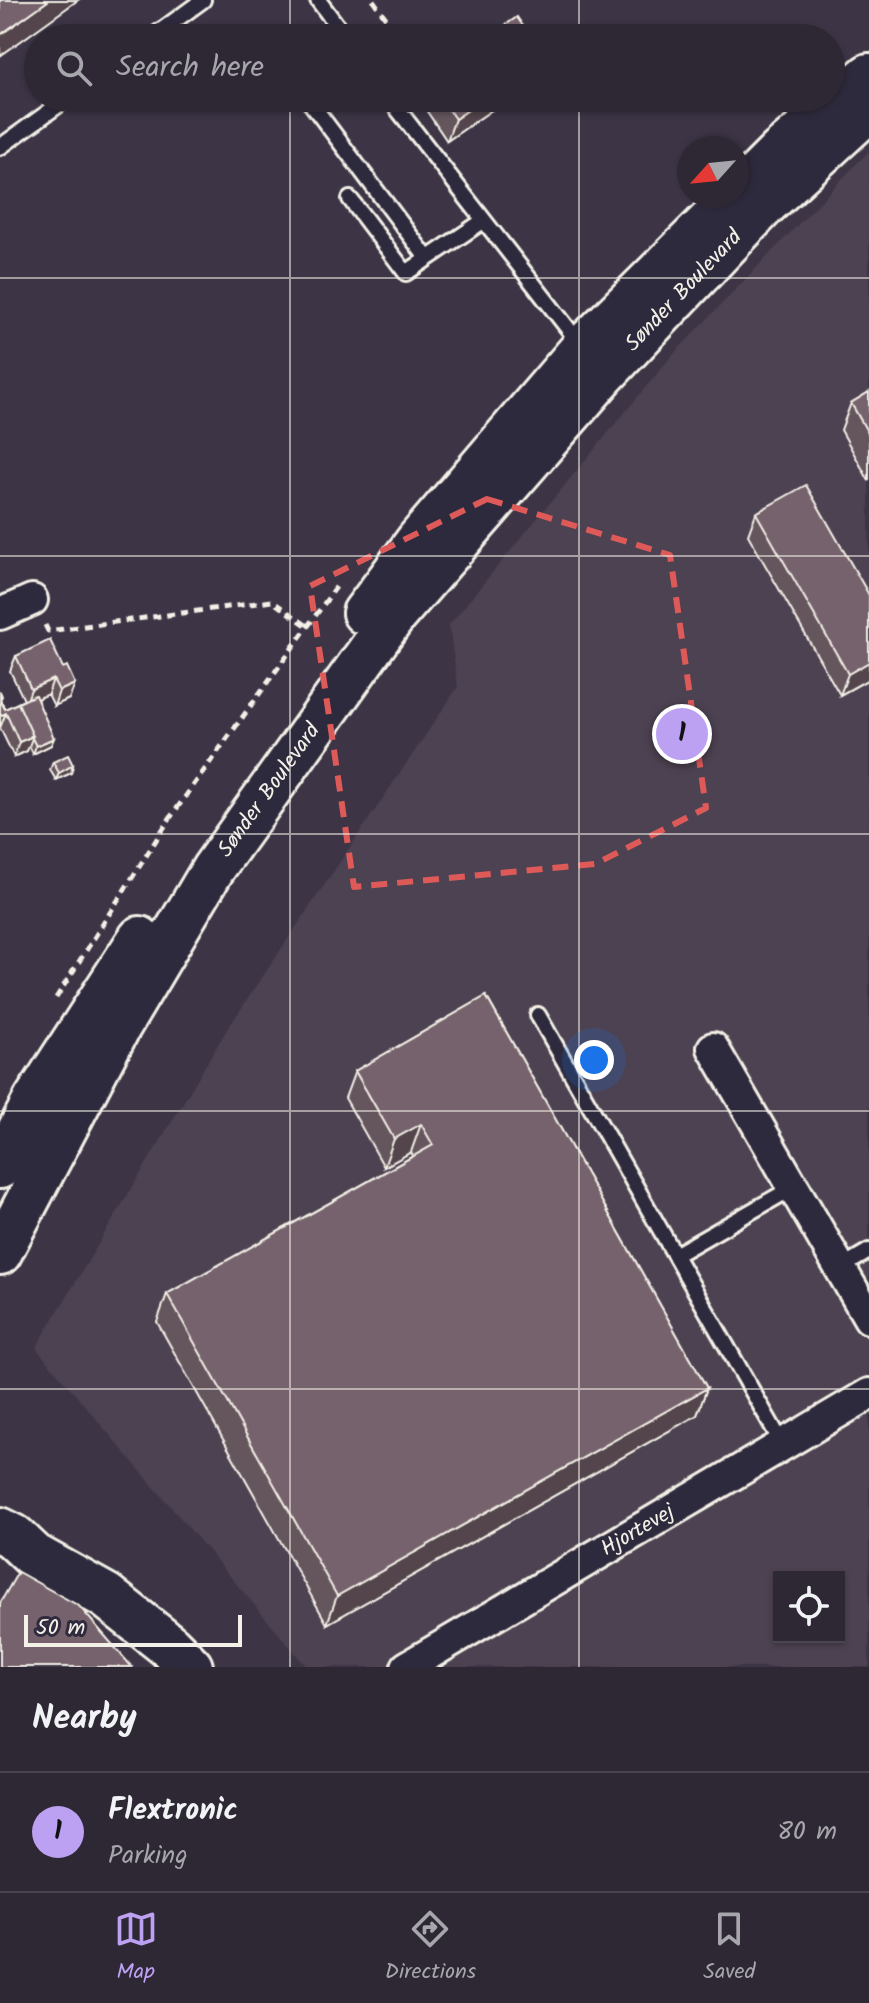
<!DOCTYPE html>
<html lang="en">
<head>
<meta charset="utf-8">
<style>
  body { margin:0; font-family:Kalam,sans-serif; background:#3a3440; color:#f1f3f6 }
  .controls { position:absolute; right:24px; bottom:24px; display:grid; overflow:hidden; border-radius:0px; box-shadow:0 2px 6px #0004 }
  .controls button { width:72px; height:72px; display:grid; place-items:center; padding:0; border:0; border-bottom:2px solid #49444f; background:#2e2834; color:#f1f3f6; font:40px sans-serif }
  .compass { position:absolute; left:677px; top:136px; width:72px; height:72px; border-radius:50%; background:#2e2834; box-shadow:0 2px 6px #0004; rotate:243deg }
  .scale { position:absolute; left:24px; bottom:20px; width:218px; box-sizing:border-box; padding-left:8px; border:4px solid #f4f1e8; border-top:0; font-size:22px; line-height:28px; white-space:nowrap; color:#f4f1e8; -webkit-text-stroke:6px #2f2a3d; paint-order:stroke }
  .you { position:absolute; left:594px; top:1060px; width:28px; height:28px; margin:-20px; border:6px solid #fff; border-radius:50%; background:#1a73e8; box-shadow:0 0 0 12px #1a73e833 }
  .badge { display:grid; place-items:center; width:52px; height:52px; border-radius:50%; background:#bca0f2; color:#111; font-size:26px; font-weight:700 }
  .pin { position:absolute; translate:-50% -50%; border:4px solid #fff; box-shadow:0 2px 8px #0006 }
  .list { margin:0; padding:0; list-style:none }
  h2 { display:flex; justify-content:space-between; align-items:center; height:104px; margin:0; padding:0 32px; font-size:34px }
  h2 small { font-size:26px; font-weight:400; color:#a7a6ac }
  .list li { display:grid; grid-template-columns:52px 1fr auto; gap:24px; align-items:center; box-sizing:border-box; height:120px; padding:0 32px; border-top:2px solid #49444f }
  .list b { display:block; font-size:30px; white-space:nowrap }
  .list p { margin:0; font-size:26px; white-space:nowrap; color:#a7a6ac }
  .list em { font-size:26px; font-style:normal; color:#a7a6ac }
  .icon { flex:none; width:44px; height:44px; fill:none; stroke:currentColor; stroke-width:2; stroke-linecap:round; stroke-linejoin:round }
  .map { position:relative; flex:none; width:869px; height:1667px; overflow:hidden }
  .search { position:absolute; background:#2e2834; box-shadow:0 2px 6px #0004; left:24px; right:24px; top:24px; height:88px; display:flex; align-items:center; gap:20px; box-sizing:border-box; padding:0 28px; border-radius:44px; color:#a7a6ac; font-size:30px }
  .sheet { height:224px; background:#2e2834 }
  nav { display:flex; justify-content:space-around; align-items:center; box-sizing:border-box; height:112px; border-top:2px solid #49444f; background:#2e2834; font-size:22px; color:#a7a6ac }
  nav a { display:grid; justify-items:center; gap:4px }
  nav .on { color:#bca0f2 }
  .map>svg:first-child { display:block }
</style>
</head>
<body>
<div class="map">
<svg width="869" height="1667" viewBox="0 0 869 1667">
  <rect width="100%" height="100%" fill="#3d3546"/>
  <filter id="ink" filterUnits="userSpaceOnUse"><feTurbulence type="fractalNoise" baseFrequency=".0125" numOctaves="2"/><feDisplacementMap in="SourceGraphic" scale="16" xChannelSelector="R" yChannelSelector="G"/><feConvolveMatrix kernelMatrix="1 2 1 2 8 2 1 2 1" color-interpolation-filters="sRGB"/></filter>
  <g filter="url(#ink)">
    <path fill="#4e4251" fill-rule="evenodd" d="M869,151V1667H307L36,1348L226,1031L458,687L449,625L670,358ZM779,1577H839V1637H779Z"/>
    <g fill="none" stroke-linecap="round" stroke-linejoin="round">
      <g stroke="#f4f1e8" stroke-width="20">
        <path id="service" d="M318,0L346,38
          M151,38L203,0
          M307,98L427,258
          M389,98L580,344
          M0,147L68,98
          M350,199L406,273L483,221
          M538,1015L783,1445
          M675,1255L794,1187
          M840,1268L869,1251"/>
      </g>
      <g stroke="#f4f1e8" stroke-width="36">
        <g id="minor">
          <path d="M0,614L32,600"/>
          <path d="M713,1048L869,1318"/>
          <path id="s1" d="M407,1667L869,1394"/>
        </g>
      </g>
      <g stroke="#f4f1e8" stroke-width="48">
        <g id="secondary">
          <path d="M737,194L779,152L869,75"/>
          <path d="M364,613L418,540L583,347L735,196"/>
          <path d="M0,1167L35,1100L140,938"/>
          <path id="s2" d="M0,1253L119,1027L213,869L395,615L604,375L765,205L869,110"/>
        </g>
      </g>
      <g stroke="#f4f1e8" stroke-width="50">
        <path id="primary" d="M0,1530L14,1537L34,1556L106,1596L169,1646L190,1667"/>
      </g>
      <path stroke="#f4f1e8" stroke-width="5" stroke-dasharray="8 6" stroke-linecap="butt" d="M373,0L400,38
        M45,625L48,631L272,601L306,625
        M56,998L170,818L336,587"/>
      <use href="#service" stroke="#2f2a3d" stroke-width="14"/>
      <use href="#minor" stroke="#2f2a3d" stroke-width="30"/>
      <use href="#secondary" stroke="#2f2a3d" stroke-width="42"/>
      <use href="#primary" stroke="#2f2a3d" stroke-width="44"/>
    </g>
    <path fill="#65545d" stroke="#f4f1e8" stroke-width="2" d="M421,98H509L447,141L420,101Z
      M869,392V481L841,430L851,403Z
      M756,513L869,595V679L840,695L748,535Z
      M16,656L63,668L75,684L69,699L54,706L48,694L37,699L51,745L33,754L29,745L27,751L14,757L0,728V691L2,696L0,701L5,709L24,700L10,671Z
      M53,762L73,765L71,773L56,780L50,770Z
      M486,996L707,1388L697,1415L327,1624L157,1322L167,1294L413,1156L411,1152L384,1167L345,1098L355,1071Z"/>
    <path fill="#53454c" stroke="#f4f1e8" stroke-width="2" d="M49,0H78L0,56V35Z
      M485,98H509L447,141L455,119Z
      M869,662V679L840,695L848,674Z
      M53,679L48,694L26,704L31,689Z
      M75,684L69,699L54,706L59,691Z
      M6,713L0,728V716Z
      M33,736L27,751L14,757L19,742Z
      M54,738L51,745L33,754L36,746Z
      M73,765L71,773L56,780L59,773Z
      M421,1124L411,1152L384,1167L394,1139Z
      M707,1388L697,1415L327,1624L337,1596Z"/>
    <path fill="#76626c" stroke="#f4f1e8" stroke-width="2" d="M0,0H49L0,35Z
      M517,17L531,38H487Z
      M441,98H485L455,119Z
      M869,392V435L851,403Z
      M806,485L869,595V662L848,674L756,513Z
      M50,640L63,668L67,666L75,684L59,691L53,679L31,689L16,656Z
      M35,695L54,738L36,746L31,736H33L18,703Z
      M0,700L5,709L18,703L33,736L19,742L6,713L0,716Z
      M68,755L73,765L59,773L53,762Z
      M486,996L707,1388L337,1596L167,1294L433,1145L421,1124L394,1139L355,1071Z
      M18,1572L79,1606L132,1667H0V1603Z"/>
  </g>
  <path fill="none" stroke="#de5a58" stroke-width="6" stroke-dasharray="16 10" stroke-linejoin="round" d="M487,499L670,555L706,808L595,864L354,887L310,586Z"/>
  <path fill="none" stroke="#f4f1e8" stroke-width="2" stroke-opacity="0.55" d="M290,0V38M579,0V38M290,98V1667M579,98V1667M0,278H869M0,556H869M0,834H869M0,1111H869M0,1389H869"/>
  <g text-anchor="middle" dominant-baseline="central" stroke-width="7" stroke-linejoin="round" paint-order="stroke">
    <g font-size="22" fill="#f4f1e8" stroke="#2f2a3d">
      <text stroke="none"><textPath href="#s2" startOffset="1186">Sønder Boulevard</textPath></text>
      <text stroke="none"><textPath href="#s2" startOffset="536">Sønder Boulevard</textPath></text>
      <text stroke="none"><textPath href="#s1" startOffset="268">Hjortevej</textPath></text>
    </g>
  </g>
</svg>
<div class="controls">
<button><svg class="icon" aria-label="locate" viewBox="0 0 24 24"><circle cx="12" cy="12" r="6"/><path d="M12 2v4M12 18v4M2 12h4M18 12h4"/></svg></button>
</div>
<svg class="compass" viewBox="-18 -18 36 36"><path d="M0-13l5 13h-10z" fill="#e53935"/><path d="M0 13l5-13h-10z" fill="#a7a6ac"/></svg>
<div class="scale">50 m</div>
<div class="you"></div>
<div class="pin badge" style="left:682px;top:734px">1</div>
<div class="search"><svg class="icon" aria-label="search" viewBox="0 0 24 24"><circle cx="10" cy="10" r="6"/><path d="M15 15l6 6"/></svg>Search here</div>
</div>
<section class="sheet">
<h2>Nearby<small></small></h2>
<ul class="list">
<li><span class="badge">1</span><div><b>Flextronic</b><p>Parking</p></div><em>80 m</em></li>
</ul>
</section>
<nav>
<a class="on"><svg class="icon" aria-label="map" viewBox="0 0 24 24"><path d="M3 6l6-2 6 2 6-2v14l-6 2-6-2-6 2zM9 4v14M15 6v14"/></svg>Map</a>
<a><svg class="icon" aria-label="directions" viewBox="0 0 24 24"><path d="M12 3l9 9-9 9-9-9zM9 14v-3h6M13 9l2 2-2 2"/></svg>Directions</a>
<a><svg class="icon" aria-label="saved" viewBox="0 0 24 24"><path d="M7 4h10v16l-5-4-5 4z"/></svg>Saved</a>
</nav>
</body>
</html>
